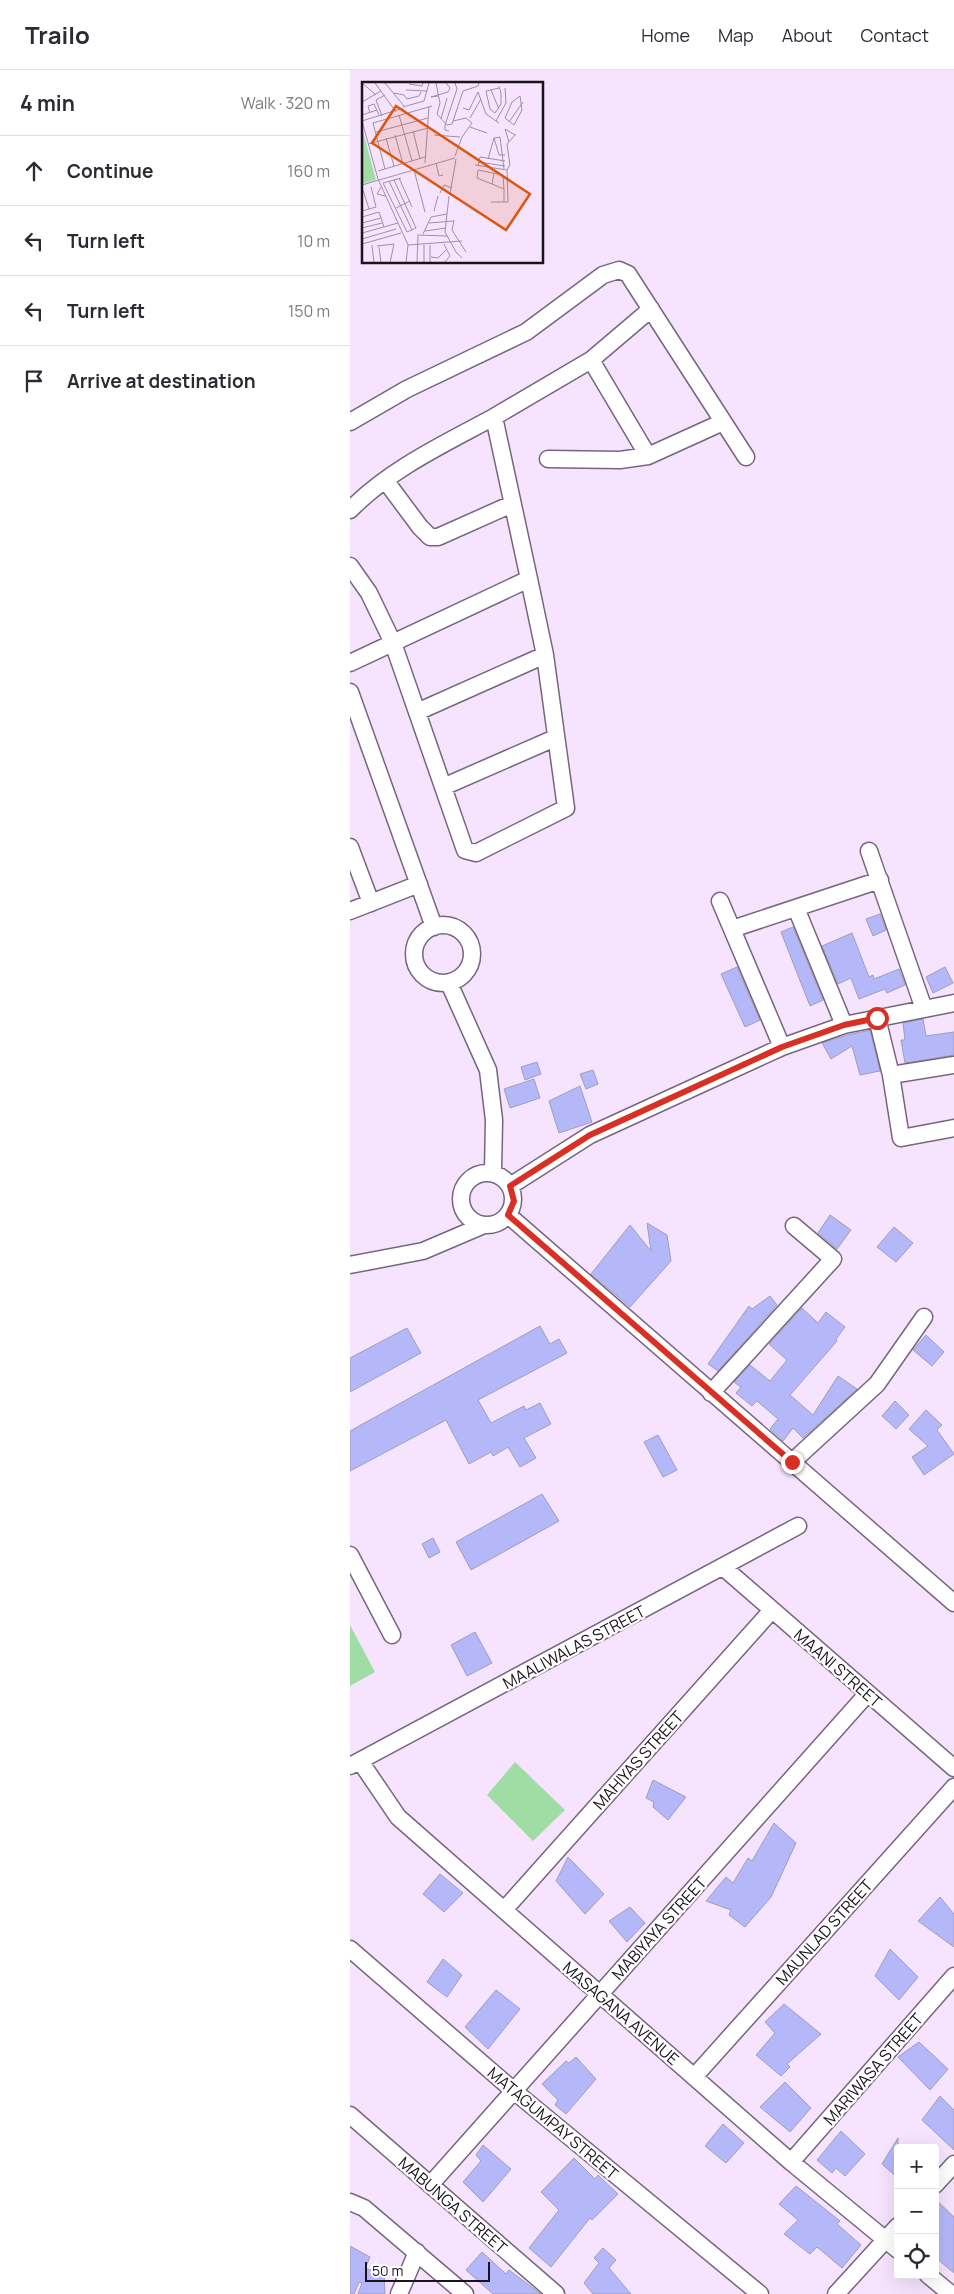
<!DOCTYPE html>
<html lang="en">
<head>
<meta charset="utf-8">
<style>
  body { margin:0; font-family:Manrope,sans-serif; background:#f2f2f3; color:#2b2b33 }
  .controls { position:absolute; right:15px; bottom:15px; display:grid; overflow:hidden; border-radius:5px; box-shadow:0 5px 20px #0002 }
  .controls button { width:45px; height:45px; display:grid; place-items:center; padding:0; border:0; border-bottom:1px solid #e1e1e2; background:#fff; color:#2b2b33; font:25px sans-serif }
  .scale { position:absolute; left:15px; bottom:12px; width:125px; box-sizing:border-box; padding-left:5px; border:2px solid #19131c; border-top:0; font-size:14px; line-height:18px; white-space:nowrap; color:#19131c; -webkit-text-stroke:4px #fff; paint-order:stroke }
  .stop { position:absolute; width:15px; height:15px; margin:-11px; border:4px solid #d93025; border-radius:50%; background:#fff }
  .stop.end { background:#d93025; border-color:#fff; box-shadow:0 1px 5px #0008 }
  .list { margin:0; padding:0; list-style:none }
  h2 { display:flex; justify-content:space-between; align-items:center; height:65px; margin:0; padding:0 20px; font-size:21px }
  h2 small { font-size:16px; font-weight:400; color:#7c7c81 }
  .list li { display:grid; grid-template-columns:32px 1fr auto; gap:15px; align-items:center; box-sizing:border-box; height:70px; padding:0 20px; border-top:1px solid #e1e1e2 }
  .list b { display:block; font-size:19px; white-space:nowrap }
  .list em { font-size:16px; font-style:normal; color:#7c7c81 }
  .icon { flex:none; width:28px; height:28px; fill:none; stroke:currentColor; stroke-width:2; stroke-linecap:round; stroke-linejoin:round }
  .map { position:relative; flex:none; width:604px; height:2224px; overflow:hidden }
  header { display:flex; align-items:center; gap:30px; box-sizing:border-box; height:70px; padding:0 25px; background:#fff; border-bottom:1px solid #e1e1e2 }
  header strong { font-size:24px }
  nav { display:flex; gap:28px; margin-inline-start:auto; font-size:18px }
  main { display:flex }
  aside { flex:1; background:#fff }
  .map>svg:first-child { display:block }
</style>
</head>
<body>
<header>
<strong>Trailo</strong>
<nav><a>Home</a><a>Map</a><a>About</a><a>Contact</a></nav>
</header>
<main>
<aside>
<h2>4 min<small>Walk · 320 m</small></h2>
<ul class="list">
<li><svg class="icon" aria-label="ahead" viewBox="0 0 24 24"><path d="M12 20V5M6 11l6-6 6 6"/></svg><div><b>Continue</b></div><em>160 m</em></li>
<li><svg class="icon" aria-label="left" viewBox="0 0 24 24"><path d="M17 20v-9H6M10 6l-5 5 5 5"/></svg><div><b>Turn left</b></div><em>10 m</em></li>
<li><svg class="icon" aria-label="left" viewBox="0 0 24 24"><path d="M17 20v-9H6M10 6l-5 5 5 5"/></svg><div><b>Turn left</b></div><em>150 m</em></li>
<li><svg class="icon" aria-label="arrive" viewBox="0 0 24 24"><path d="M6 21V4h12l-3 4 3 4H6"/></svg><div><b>Arrive at destination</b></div></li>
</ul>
</aside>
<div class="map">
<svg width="604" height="2224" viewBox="0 0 604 2224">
  <rect width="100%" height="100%" fill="#f6e4fe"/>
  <path fill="#a0dda4" d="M0,1555L25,1602L0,1616Z
    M165,1692L215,1740L183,1771L137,1725Z"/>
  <path fill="#b4b8f8" stroke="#9d9fbb" d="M530,844L536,860L523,866L516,849Z
    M443,857L473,930L460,936L431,862Z
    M502,863L519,907L523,905L524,909L549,899L555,915L537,923L535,919L509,929L501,908L488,914L472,876Z
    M387,897L410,950L395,957L371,904Z
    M595,897L603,913L583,923L576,907Z
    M573,949L576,966L604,962V985L555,993L551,970H555L553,953Z
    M520,960L530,1001L510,1005L502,976L481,989L472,973L497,965Z
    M187,992L191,1004L175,1010L171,997Z
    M243,1000L248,1014L236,1019L230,1004Z
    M184,1009L190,1028L160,1038L154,1019Z
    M230,1016L242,1052L209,1063L199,1031Z
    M480,1145L501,1160L487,1179L468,1163Z
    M297,1153L317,1165L321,1191L280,1237L241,1204L280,1155L301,1181Z
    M544,1157L563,1173L546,1192L527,1177Z
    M420,1226L427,1235L368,1301L358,1294L399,1236L402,1239Z
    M452,1238L468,1253L476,1242L495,1257L486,1269L487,1271L440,1325L463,1345L488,1306L507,1319L453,1368L443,1358L433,1371L420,1359L428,1349L407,1331L402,1336L386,1323L391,1317L384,1312L400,1295L420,1311L437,1290L419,1274Z
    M190,1256L200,1274L209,1269L217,1283L128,1330L141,1353L174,1336L176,1340L190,1333L201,1354L174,1368L186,1388L170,1397L158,1377L143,1386L141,1382L119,1394L96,1350L0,1401V1361Z
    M57,1258L71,1283L0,1322V1288Z
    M576,1265L594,1282L582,1296L563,1280Z
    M545,1331L559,1345L546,1359L532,1346Z
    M576,1340L592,1355L587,1360L604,1384L574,1405L562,1387L578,1376L559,1359Z
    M308,1365L327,1400L313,1407L294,1372Z
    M192,1424L209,1451L121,1500L106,1472Z
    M83,1468L90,1482L79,1488L72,1474Z
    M125,1562L142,1593L117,1606L101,1575Z
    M303,1710L336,1727L318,1750L303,1737L304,1732L296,1728Z
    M424,1753L446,1773L421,1827L395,1857L379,1845L381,1840L356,1831L376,1807L383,1813L398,1788L402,1791Z
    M218,1787L254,1824L235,1844L206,1811Z
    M90,1804L113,1823L94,1842L73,1824Z
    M590,1827L604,1844V1877L568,1851Z
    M280,1837L295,1853L277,1872L259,1851Z
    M540,1879L568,1907L549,1930L525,1906Z
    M93,1889L112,1905L97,1927L77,1912Z
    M146,1920L170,1939L138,1979L115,1957Z
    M434,1934L471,1964L437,1994L440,1997L431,2006L406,1985L425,1963L415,1952Z
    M569,1972L598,1999L580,2020L548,1987Z
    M226,1987L246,2009L216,2044L205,2035L208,2030L192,2014L216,1991L219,1993Z
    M435,2012L461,2038L440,2062L410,2037Z
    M590,2026L604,2040V2080L572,2050Z
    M373,2054L394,2073L376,2093L355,2076Z
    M491,2061L515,2084L495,2106L486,2098L482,2103L467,2090Z
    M548,2068V2108L532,2094Z
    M133,2075L161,2099L133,2132L113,2112L131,2091L126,2085Z
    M224,2088L245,2109L248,2105L268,2124L242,2150L240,2148L201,2197L179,2178L209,2140L191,2122Z
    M446,2116L490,2151L487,2154L511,2175L492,2198L467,2177L460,2184L434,2164L448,2150L429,2134Z
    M585,2129L604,2147V2203L585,2187Z
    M0,2176L20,2187L15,2199L34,2200L35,2224H8L12,2213L9,2212L4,2224H0Z
    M253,2178L266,2190L259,2198L281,2224H243L234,2213L249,2193L244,2188Z
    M132,2182L156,2204L159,2200L191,2224H143L116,2200Z"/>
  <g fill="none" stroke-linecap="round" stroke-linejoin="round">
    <g stroke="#76667d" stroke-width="19">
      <path id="minor" d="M241,290L298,386L373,352
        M0,352L57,319L176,262L253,205L269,200L278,204L396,387
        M198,389L270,390L298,386
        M35,410L70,457L80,467H88L162,434
        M0,440C40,399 94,374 144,347
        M0,496L19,523L43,573L115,780L126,783L216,738L195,585L179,509
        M0,593L179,509L144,347L241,290L301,239
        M0,622L84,857
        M67,642L195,585
        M93,717L205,668
        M0,777L21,833
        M519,781L574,939
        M370,831L432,977
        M446,838L494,955
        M0,841L69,814
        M64 884a29 29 0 1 1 58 0a29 29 0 1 1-58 0Z
        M382,859L530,810
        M99,913L138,1000L144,1050L143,1102
        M527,948L541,1005L551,1068L604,1058
        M541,1005L604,995
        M111 1129a26 26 0 1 1 52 0a26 26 0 1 1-52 0Z
        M160,1116L240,1065L432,977L494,955L604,933
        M158,1145L604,1533
        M0,1195L73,1181L134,1155
        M361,1323L483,1189L444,1156
        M442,1392L527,1314L574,1247
        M0,1485L42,1565
        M373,1497L604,1698
        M10,1691L48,1747L441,2092L548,2180
        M0,1696L448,1456
        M154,1840L422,1540
        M0,1879L164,2021L410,2224
        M344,2007L604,1717
        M0,2045L206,2224
        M441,2092L604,1906
        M80,2115L518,1623
        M585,2115L604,2094
        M0,2132L14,2138L115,2224
        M578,2205L601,2224
        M49,2224L67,2182
        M486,2224L548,2156"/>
    </g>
    <use href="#minor" stroke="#fff" stroke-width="16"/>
  </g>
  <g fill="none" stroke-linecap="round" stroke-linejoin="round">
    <path stroke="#d93025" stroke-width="6" d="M442,1392L158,1145L164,1131L160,1116L240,1065L432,977L494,955L527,948"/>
  </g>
  <g text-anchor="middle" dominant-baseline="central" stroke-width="4.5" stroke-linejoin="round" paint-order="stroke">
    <g font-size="16" fill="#19131c" stroke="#fff">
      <text transform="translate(224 1577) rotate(-28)">MAALIWALAS STREET</text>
      <text transform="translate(488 1598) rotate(41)">MAANI STREET</text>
      <text transform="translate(288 1690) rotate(-48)">MAHIYAS STREET</text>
      <text transform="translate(309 1858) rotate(-48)">MABIYAYA STREET</text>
      <text transform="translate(474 1862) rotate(-48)">MAUNLAD STREET</text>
      <text transform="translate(271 1943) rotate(41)">MASAGANA AVENUE</text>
      <text transform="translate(523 1999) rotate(-49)">MARIWASA STREET</text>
      <text transform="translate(203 2053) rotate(40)">MATAGUMPAY STREET</text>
      <text transform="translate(103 2135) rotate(41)">MABUNGA STREET</text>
    </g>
  </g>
  <g transform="translate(12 12)">
    <rect width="181" height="181" fill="#f6e4fe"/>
    <path d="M0,46L14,98L0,102Z" fill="#a0dda4"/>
    <path fill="none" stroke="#9e90a4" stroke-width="1" d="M0,1L14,13M13,1L34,30M23,1L42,24M74,1L78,21L75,32L85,43L90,42L101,9L116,4L117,1M47,2L60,4L61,1M137,4V6L138,7L139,12V22L133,31L128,27L124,9L137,6M44,8L65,9M129,8L137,27M32,11L42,13L45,17L57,14L59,10M76,14L69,15L86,10L88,6L84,1M158,14L160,28L152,43L143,36L150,20ZM0,20L19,9M41,25L62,19L67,1M101,26L107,28L116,10L124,32L137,41M8,31L6,24L12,22L17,33M0,33L15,28M37,33L50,79M20,34L14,18L23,13M108,36L119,17M79,37L85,16M0,39L41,26M0,39L16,97L46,163L44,181M91,39L104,36L110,41L100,55L93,74M134,39L144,21L143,6M147,40L161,20M108,45L125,51M51,49L58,77M87,49L83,48V43L95,7L93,1M14,50L66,36M33,53L41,82M72,53L98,55M24,56L32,84M132,56L138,55L142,87M132,56L137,73H143M147,60L143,47L153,53M6,62L66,46M126,77L132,56M117,80L143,84M63,81L67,25M74,81L77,94L81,93M113,83L145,88L146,120H129M116,84L118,75L143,79M23,87L11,41L70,24M52,88L63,130M145,88L148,83L145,62L154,52M16,89L63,75M132,91L130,102L142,107V120M37,96L50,125M39,96L21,101L45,150M32,98L54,146L45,150M27,99L50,148M130,102L115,96L116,88L141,93L142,107M0,103L93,76M19,105L15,112L23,114M1,108L7,127M78,111L82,103L90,106M88,112L94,77M87,114L83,150L94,170L100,176M34,126L48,119M0,129L14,125L9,105M72,129L76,114M0,135L17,130L22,145M92,138L90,148L104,170M0,141L19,136M67,141L91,139M0,146L20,141M63,149L84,146M0,151L36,141M61,152L69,135L85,132M55,153L85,154M0,157L34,147M0,162L39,151M10,163L12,181M46,163L100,159M68,163V181M15,164L32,162L28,181M17,165L19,181M69,175L76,176L84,168M55,180L56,154M62,181V163M82,181L88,174L82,162"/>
    <path fill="#de560d" fill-opacity="0.15" stroke="#de560d" stroke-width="2.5" d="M34,24L168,112L144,148L10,61Z"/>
    <rect width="181" height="181" fill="none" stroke="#19131c" stroke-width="2.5"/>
  </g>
</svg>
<div class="controls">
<button>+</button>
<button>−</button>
<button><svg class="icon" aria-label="locate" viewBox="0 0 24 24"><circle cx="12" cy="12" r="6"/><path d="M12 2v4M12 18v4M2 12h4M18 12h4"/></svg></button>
</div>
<div class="scale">50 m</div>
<div class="stop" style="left:527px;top:948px"></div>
<div class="stop end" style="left:442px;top:1392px"></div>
</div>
</main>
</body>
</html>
